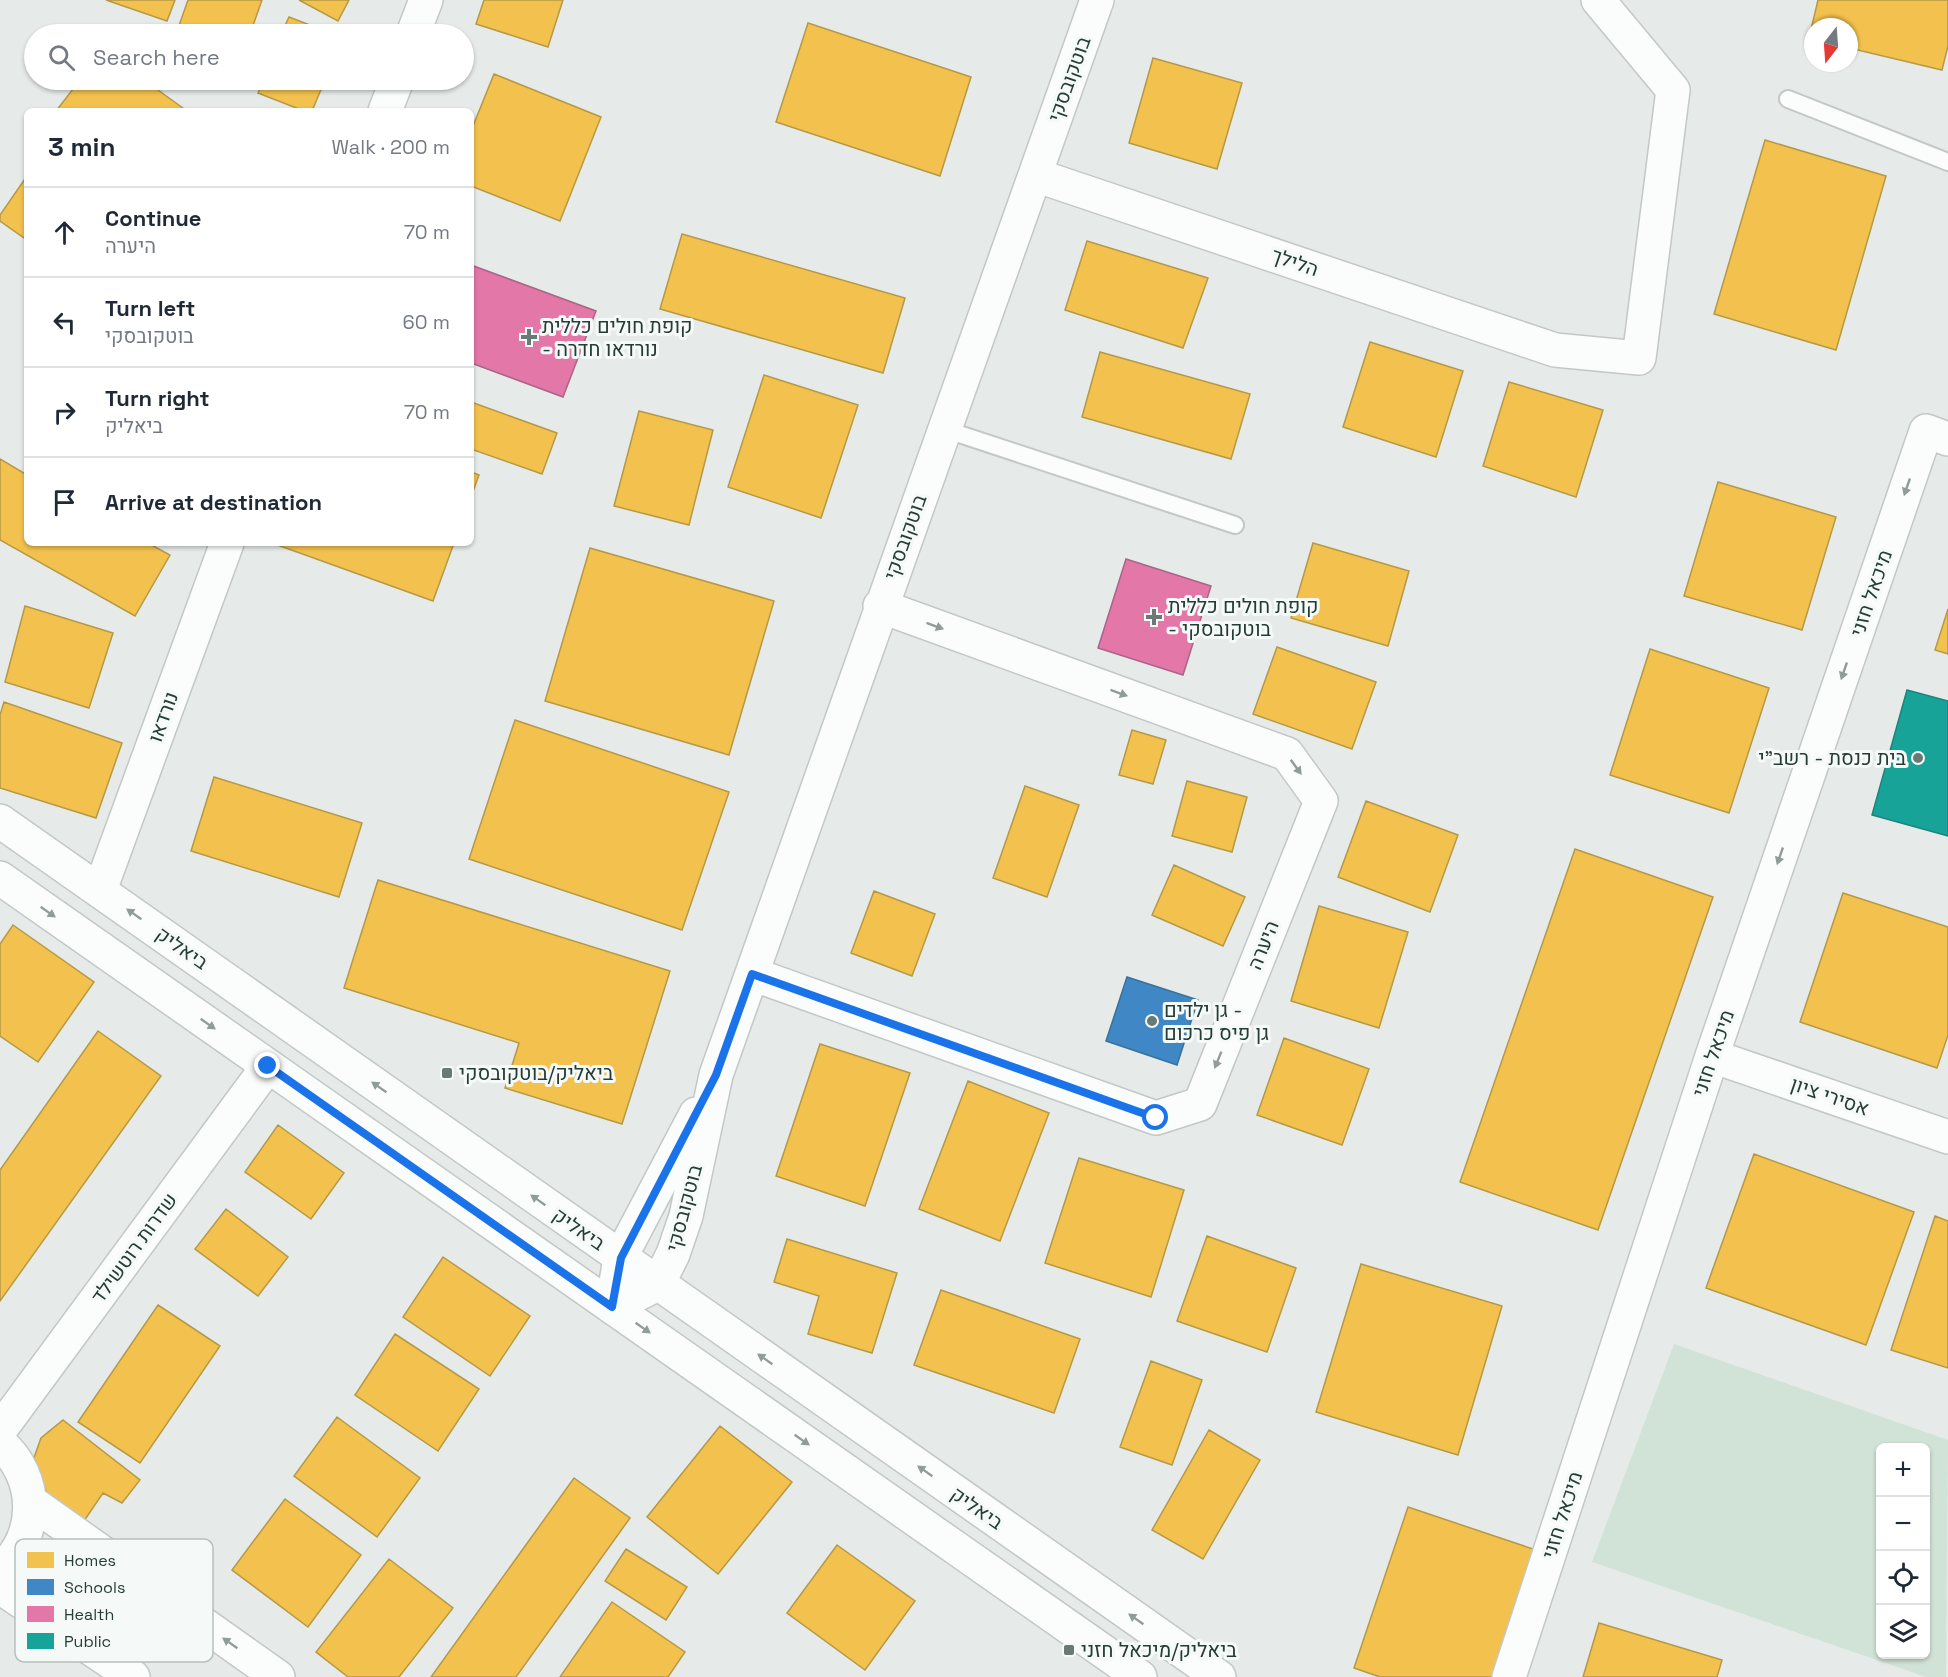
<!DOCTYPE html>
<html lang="en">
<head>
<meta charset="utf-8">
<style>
  body { margin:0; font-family:"Space Grotesk",Heebo,sans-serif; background:#f2f2f3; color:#1f2937 }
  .controls { position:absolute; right:18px; bottom:18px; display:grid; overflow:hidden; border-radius:9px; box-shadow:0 2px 4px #0004 }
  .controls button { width:54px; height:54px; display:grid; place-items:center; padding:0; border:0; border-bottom:2px solid #e0e1e3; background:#fff; color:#1f2937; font:30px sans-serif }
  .compass { position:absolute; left:1804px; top:18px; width:54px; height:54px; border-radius:50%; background:#fff; box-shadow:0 2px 4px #0004; rotate:197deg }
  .stop { position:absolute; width:18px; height:18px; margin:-14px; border:4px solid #1a73e8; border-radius:50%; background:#fff }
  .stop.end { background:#1a73e8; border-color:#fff; box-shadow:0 2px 6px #0008 }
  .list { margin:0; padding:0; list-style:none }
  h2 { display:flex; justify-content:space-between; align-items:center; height:78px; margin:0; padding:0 24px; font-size:26px }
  h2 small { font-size:20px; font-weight:400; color:#747a83 }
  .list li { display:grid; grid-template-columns:39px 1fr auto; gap:18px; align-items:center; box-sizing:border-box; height:90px; padding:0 24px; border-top:2px solid #e0e1e3 }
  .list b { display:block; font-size:22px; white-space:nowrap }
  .list p { margin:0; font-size:20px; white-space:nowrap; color:#747a83 }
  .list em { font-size:20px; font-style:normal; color:#747a83 }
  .icon { flex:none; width:33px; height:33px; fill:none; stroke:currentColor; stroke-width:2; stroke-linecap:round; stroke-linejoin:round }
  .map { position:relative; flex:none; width:1948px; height:1677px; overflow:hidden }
  .search { position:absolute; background:#fff; box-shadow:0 2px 4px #0004; left:24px; top:24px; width:450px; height:66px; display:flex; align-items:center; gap:15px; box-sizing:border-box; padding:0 21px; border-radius:33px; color:#747a83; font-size:22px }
  .panel { position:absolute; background:#fff; box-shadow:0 2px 4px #0004; left:24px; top:108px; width:450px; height:438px; border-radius:9px }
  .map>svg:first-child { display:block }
</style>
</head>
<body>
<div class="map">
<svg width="1948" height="1677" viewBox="0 0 1948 1677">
  <rect width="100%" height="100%" fill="#e6ebe9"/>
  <path fill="#d1e2d6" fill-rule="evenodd" d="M1674,1344L1948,1440L1946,1677H1926L1592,1562ZM1880,1448H1926V1654H1880Z"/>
  <path fill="#f2c14e" stroke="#b59947" stroke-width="1.5" d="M106,0H175L167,21Z
    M188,0H262L250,34H176Z
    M299,0H349L338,21Z
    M484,0H563L548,47L476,24Z
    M1818,0H1948V46L1942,70L1849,48V27H1813V39L1809,38Z
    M289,17L333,34H281Z
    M808,23L971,77L940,176L776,122Z
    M1153,58L1242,83L1217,169L1129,143Z
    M494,74L601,117L560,221L471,186V131Z
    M80,80H144L187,111H56Z
    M264,80H325L312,111H304L258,93Z
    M1765,140L1886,176L1836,350L1714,314Z
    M27,176V240L0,221V215Z
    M682,234L905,298L883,373L660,309Z
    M1087,241L1208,278L1183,348L1065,310Z
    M1370,342L1463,371L1436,457L1343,427Z
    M1100,352L1250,394L1231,459L1082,417Z
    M764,375L858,405L821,518L728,487Z
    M1509,382L1603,410L1576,497L1483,466Z
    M471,402L557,433L542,474L471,449Z
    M639,411L713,430L689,525L614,506Z
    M0,459L27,475V543H148L170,555L135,616L0,540Z
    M471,472L479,475L471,497Z
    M1718,482L1836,517L1802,630L1684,596Z
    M272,543H454L433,601Z
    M1313,543L1409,571L1388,646L1291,618Z
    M590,548L774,601L729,755L545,701Z
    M25,606L113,633L89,708L5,682Z
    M1948,609V654L1935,650Z
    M1277,647L1376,682L1352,749L1253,714Z
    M1650,649L1769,688L1729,813L1610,775Z
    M4,702L122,743L96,818L0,788V715Z
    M515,720L729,792L682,930L469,859Z
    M1132,730L1166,740L1153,784L1119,775Z
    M214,777L362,823L339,897L191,851Z
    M1187,781L1247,797L1232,852L1172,836Z
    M1025,786L1079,805L1047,897L993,878Z
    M1366,801L1458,835L1430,912L1338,877Z
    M1575,849L1713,897L1598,1230L1460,1182Z
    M1174,865L1245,897L1223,946L1152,915Z
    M378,880L670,971L622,1124L505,1088L519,1043L344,988Z
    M874,891L935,914L912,976L851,953Z
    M1843,893L1948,927V1035L1937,1068L1800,1022Z
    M1319,906L1408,932L1379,1028L1291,1001Z
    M13,925L94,982L38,1062L0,1036V944Z
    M98,1031L161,1076L0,1301V1170Z
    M1284,1038L1369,1069L1342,1145L1257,1115Z
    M820,1044L910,1073L865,1206L776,1176Z
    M968,1081L1049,1113L1000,1241L919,1209Z
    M278,1125L344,1173L311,1219L245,1172Z
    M1754,1154L1914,1212L1866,1345L1706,1288Z
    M1079,1158L1184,1190L1151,1297L1045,1263Z
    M226,1209L288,1257L258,1296L195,1249Z
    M1935,1216L1948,1221V1368L1891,1350Z
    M1207,1236L1296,1268L1267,1352L1177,1321Z
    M787,1239L897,1273L872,1353L808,1334L819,1296L774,1282Z
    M443,1257L530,1316L490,1376L403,1317Z
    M1361,1264L1502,1306L1458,1455L1316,1412Z
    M941,1290L1080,1339L1054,1413L914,1365Z
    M158,1305L220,1346L140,1463L78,1422Z
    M395,1334L479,1389L438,1451L355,1395Z
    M1151,1361L1202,1380L1172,1465L1120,1447Z
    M337,1417L420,1478L377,1537L294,1476Z
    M63,1420L140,1480L122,1503L103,1493L84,1521L49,1496L31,1466L41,1438Z
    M720,1426L792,1482L718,1574L647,1517Z
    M1209,1430L1260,1460L1203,1559L1152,1530Z
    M574,1478L630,1518L516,1677H431Z
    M285,1499L361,1555L308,1627L232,1570Z
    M1408,1507L1536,1550L1493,1677H1380L1354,1668Z
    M837,1545L915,1601L865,1670L787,1613Z
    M626,1549L687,1587L666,1620L605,1581Z
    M389,1559L453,1608L399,1677H348L316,1652Z
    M612,1602L685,1652L668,1677H560Z
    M1599,1623L1722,1660L1717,1677H1583Z"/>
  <path fill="#3f88c5" stroke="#38719a" stroke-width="1.5" d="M1127,977L1198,1000L1177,1065L1106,1041Z"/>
  <path fill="#e377a8" stroke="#aa6586" stroke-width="1.5" d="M471,265L596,311L563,397L471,363Z
    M1126,559L1211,586L1183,675L1098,648Z"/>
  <path fill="#17a398" stroke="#1c847b" stroke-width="1.5" d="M1907,690L1948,701V836L1872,815Z"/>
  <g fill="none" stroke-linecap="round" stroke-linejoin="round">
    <g stroke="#c3c8c6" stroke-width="20">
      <path id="lane" d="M1788,99L1948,162
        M944,429L1235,525"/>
    </g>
    <g stroke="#c3c8c6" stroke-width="36">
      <path id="street" d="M413,34L426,0
        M385,111L397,80
        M1035,175L1555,350L1639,358L1673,90L1598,0
        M100,890L227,543
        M752,974L1156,1118L1200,1104L1321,801L1287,754L880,606
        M1712,1056L1948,1137
        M612,1307L658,1284L673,1254L686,1216L716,1075L1097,0
        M612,1307L620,1258L696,1114
        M0,1430L268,1066
        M0,1443C39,1477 40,1537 0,1570
        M31,1502L278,1677
        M0,1587L133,1677
        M1509,1677L1712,1056L1926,431L1948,439"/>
    </g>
    <g stroke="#c2c8c6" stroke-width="36">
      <path id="secondary" d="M0,821L1219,1677
        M0,878L1140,1677"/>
    </g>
    <use href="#lane" stroke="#fbfcfc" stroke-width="16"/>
    <use href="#street" stroke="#fbfcfc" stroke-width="33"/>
    <use href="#secondary" stroke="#fbfcfc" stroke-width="33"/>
  </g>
  <defs><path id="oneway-solid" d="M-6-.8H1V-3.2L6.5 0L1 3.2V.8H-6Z" transform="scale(1.5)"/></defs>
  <g fill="#909c99">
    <use href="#oneway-solid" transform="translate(1907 487) rotate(109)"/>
    <use href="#oneway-solid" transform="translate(935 626) rotate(20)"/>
    <use href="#oneway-solid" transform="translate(1844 671) rotate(109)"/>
    <use href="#oneway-solid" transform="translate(1119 693) rotate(20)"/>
    <use href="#oneway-solid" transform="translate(1296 767) rotate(54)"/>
    <use href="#oneway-solid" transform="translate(1780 856) rotate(109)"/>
    <use href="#oneway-solid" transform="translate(48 912) rotate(35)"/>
    <use href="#oneway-solid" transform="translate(134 914) rotate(-145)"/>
    <use href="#oneway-solid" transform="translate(208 1024) rotate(35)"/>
    <use href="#oneway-solid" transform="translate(1218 1060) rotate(112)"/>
    <use href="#oneway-solid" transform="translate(379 1087) rotate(-145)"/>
    <use href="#oneway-solid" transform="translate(538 1200) rotate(-145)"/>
    <use href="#oneway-solid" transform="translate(643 1328) rotate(35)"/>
    <use href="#oneway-solid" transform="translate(765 1359) rotate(-145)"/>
    <use href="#oneway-solid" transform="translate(802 1440) rotate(35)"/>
    <use href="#oneway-solid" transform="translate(925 1471) rotate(-145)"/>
    <use href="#oneway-solid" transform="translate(1136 1619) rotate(-145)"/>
    <use href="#oneway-solid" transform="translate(230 1643) rotate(-145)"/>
  </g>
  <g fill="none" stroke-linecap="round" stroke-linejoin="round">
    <path stroke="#1a73e8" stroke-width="8" d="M268,1066L612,1307L621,1258L716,1075L752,974L1156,1118"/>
  </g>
  <g fill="#697975" stroke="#f5f9f7" stroke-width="2">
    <path d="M526 328h6v6h6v6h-6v6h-6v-6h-6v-6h6z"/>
    <path d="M1151 608h6v6h6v6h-6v6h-6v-6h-6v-6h6z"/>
    <circle cx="1918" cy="758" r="6"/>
    <circle cx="1152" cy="1021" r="6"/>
    <rect x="441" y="1067" width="12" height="12" rx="3"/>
    <rect x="1063" y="1644" width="12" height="12" rx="3"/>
  </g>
  <g text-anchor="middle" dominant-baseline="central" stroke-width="6" stroke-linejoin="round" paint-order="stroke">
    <g font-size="20" fill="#263c36" stroke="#f5f9f7">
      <text transform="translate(1069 79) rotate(-70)">בוטקובסקי</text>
      <text transform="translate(1295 262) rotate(19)">הלילך</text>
      <text transform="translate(905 537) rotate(-70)">בוטקובסקי</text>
      <text transform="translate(1871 593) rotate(-71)">מיכאל חזני</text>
      <text transform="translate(163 717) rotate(-70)">נורדאו</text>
      <text transform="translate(1263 945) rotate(-68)">היערה</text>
      <text transform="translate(182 948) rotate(35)">ביאליק</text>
      <text transform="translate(1713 1053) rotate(-71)">מיכאל חזני</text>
      <text transform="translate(1830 1096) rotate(19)">אסירי ציון</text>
      <text transform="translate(684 1208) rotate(-75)">בוטקובסקי</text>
      <text transform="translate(579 1229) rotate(35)">ביאליק</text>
      <text transform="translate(134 1248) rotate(-54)">שדרות רוטשילד</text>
      <text transform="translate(977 1508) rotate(35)">ביאליק</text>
      <text transform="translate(1562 1515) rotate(-72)">מיכאל חזני</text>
    </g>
    <g font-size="20" fill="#263c36" stroke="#f5f9f7" text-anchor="start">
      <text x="542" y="326">קופת חולים כללית<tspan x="542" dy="23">- נורדאו חדרה</tspan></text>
      <text x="1168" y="606">קופת חולים כללית<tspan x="1168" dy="23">- בוטקובסקי</tspan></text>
      <text x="1906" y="758" text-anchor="end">בית כנסת - רשב"י</text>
      <text x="1164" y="1010">גן ילדים -<tspan x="1164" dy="23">גן פיס כרכום</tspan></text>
      <text x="459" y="1073">ביאליק/בוטקובסקי</text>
      <text x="1081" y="1650">ביאליק/מיכאל חזני</text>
    </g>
  </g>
  <rect x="15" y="1539" width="198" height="123" rx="9" fill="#f5f9f7" stroke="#b7c0bd" stroke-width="1.5"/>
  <rect x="27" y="1552" width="27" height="16" fill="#f2c14e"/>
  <rect x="27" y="1579" width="27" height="16" fill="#3f88c5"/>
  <rect x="27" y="1606" width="27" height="16" fill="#e377a8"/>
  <rect x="27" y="1633" width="27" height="16" fill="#17a398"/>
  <g font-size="16" fill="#263c36">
    <text x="64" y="1566">Homes</text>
    <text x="64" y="1593">Schools</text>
    <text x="64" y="1620">Health</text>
    <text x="64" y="1647">Public</text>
  </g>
</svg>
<div class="controls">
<button>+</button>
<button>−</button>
<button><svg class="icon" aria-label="locate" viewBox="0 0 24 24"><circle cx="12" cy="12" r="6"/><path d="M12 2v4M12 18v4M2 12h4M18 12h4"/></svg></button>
<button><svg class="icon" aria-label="layers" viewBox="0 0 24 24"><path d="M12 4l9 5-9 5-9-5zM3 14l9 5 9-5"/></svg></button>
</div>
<svg class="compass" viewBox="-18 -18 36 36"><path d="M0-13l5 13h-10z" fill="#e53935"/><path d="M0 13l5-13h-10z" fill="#747a83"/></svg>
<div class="stop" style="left:1156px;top:1118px"></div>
<div class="stop end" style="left:268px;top:1066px"></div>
<div class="search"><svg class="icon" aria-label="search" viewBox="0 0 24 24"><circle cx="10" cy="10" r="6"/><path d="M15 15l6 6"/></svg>Search here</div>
<section class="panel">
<h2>3 min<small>Walk · 200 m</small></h2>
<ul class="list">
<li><svg class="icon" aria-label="ahead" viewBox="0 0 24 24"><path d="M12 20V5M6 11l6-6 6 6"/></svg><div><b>Continue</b><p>היערה</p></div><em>70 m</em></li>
<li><svg class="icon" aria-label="left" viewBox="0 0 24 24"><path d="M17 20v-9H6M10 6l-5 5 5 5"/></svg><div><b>Turn left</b><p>בוטקובסקי</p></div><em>60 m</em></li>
<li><svg class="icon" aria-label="right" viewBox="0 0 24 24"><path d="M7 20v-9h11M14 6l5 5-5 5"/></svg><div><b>Turn right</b><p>ביאליק</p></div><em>70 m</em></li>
<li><svg class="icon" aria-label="arrive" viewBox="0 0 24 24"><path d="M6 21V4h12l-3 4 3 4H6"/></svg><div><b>Arrive at destination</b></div></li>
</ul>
</section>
</div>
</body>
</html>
